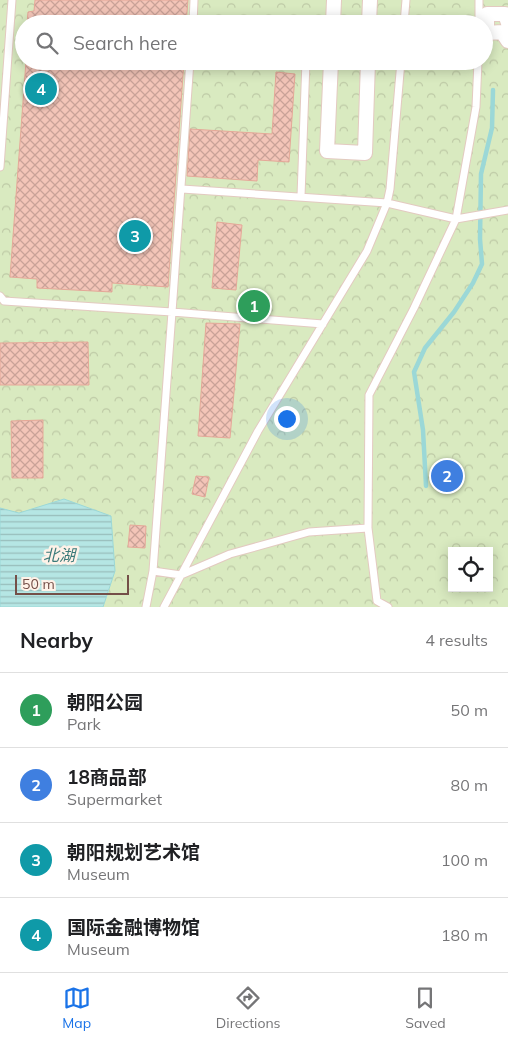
<!DOCTYPE html>
<html lang="en">
<head>
<meta charset="utf-8">
<style>
  body { margin:0; font-family:Mulish,"Noto Sans SC",sans-serif; background:#f6f6f6; color:#202124 }
  .controls { position:absolute; right:15px; bottom:15px; display:grid; overflow:hidden; border-radius:0px; box-shadow:0 2px 12px #0003 }
  .controls button { width:45px; height:45px; display:grid; place-items:center; padding:0; border:0; border-bottom:1px solid #e0e0e0; background:#fff; color:#202124; font:25px sans-serif }
  .scale { position:absolute; left:15px; bottom:12px; width:114px; box-sizing:border-box; padding-left:5px; border:2px solid #744f48; border-top:0; font-size:14px; line-height:18px; white-space:nowrap; color:#744f48; -webkit-text-stroke:4px #fff2e8; paint-order:stroke }
  .you { position:absolute; left:286px; top:418px; width:18px; height:18px; margin:-12px; border:4px solid #fff; border-radius:50%; background:#1a73e8; box-shadow:0 0 0 8px #1a73e833 }
  .badge { display:grid; place-items:center; width:32px; height:32px; border-radius:50%; background:#1a73e8; color:#fff; font-size:16px; font-weight:700 }
  .pin { position:absolute; translate:-50% -50%; border:2px solid #fff; box-shadow:0 1px 5px #0006 }
  .list { margin:0; padding:0; list-style:none }
  h2 { display:flex; justify-content:space-between; align-items:center; height:65px; margin:0; padding:0 20px; font-size:21px }
  h2 small { font-size:16px; font-weight:400; color:#757577 }
  .list li { display:grid; grid-template-columns:32px 1fr auto; gap:15px; align-items:center; box-sizing:border-box; height:75px; padding:0 20px; border-top:1px solid #e0e0e0 }
  .list b { display:block; font-size:19px; white-space:nowrap }
  .list p { margin:0; font-size:16px; white-space:nowrap; color:#757577 }
  .list em { font-size:16px; font-style:normal; color:#757577 }
  .icon { flex:none; width:28px; height:28px; fill:none; stroke:currentColor; stroke-width:2; stroke-linecap:round; stroke-linejoin:round }
  .map { position:relative; flex:none; width:508px; height:607px; overflow:hidden }
  .search { position:absolute; background:#fff; box-shadow:0 2px 12px #0003; left:15px; right:15px; top:15px; height:55px; display:flex; align-items:center; gap:12px; box-sizing:border-box; padding:0 18px; border-radius:28px; color:#757577; font-size:19px }
  .sheet { height:365px; background:#fff }
  nav { display:flex; justify-content:space-around; align-items:center; box-sizing:border-box; height:70px; border-top:1px solid #e0e0e0; background:#fff; font-size:14px; color:#757577 }
  nav a { display:grid; justify-items:center; gap:2px }
  nav .on { color:#1a73e8 }
  .map>svg:first-child { display:block }
</style>
</head>
<body>
<div class="map">
<svg width="508" height="607" viewBox="0 0 508 607">
  <defs>
    <pattern id="park-crowns" width="20" height="18" patternUnits="userSpaceOnUse" patternTransform="scale(1.25)"><rect width="20" height="18" fill="#d9eac0"/><path d="M2 6a3 3 0 1 1 6 0M12 15a3 3 0 1 1 6 0" fill="none" stroke="#becaa6"/></pattern>
    <pattern id="water-rules" width="6" height="5" patternUnits="userSpaceOnUse" patternTransform="scale(1.25)"><rect width="6" height="5" fill="#b5e6e4"/><path d="M0 2.5h6" fill="none" stroke="#98bdbb"/></pattern>
    <pattern id="building-cross-hatch" width="8" height="8" patternUnits="userSpaceOnUse" patternTransform="scale(1.25)"><rect width="8" height="8" fill="#f3c5b8"/><path d="M0 0l8 8M0 8l8-8" fill="none" stroke="#c9a298"/></pattern>
  </defs>
  <rect width="100%" height="100%" fill="#fdede1"/>
  <path fill="url(#park-crowns)" fill-rule="evenodd" d="M0,0H508V607H0ZM24,24H484V61H24ZM452,551H489V588H452Z"/>
  <path fill="url(#water-rules)" stroke="#9bd8d7" d="M64,499L111,516L115,571L103,607H0V508L19,513Z"/>
  <g fill="none" stroke-linecap="round" stroke-linejoin="round">
    <path stroke="#9bd8d7" stroke-width="4.5" d="M426,486L423,430L414,372L425,348L454,312L473,283L482,264L480,239L481,174L492,128L493,90"/>
  </g>
  <path fill="url(#building-cross-hatch)" stroke="#e5a898" d="M35,0H188L186,24H27L28,12L34,11Z
    M26,61H184L168,287L112,283V292L37,288V279L10,277Z
    M276,72L295,74L289,162L258,160L257,181L187,176L190,129L272,134Z
    M217,222L242,225L236,290L212,288Z
    M206,323L240,324L230,438L198,436Z
    M88,342L89,385H0V343Z
    M43,420V478H12L11,421Z
    M196,476L209,477L205,497L192,494Z
    M130,525L146,526L145,548L128,547Z"/>
  <g fill="none" stroke-linecap="round" stroke-linejoin="round">
    <g stroke="#e3cac0" stroke-width="9">
      <path id="lane" d="M193,24L194,0
        M404,24L406,0
        M479,24V0
        M0,167L12,0
        M182,189L387,203L456,219L508,210
        M301,196L306,61
        M0,296L4,301L172,312L190,61
        M153,571L181,575L230,554L309,532L368,528
        M146,607L153,571L172,312L323,324
        M164,607L258,431L367,251L387,203L390,189L401,61
        M388,607L377,601L368,528L369,395L414,308L456,219L476,107L478,61"/>
    </g>
    <g stroke="#e3cac0" stroke-width="16">
      <path id="street" d="M508,23L505,14H487V33L502,32L508,41
        M333,24L334,0
        M369,24L370,0
        M331,61L327,151L365,153L368,61"/>
    </g>
    <use href="#lane" stroke="#fff" stroke-width="7"/>
    <use href="#street" stroke="#fff" stroke-width="14"/>
  </g>
  <g text-anchor="middle" dominant-baseline="central" stroke-width="5" stroke-linejoin="round" paint-order="stroke">
    <g font-size="16" font-style="italic" fill="#3b7a79" stroke="#fff2e8">
      <text x="59" y="555">北湖</text>
    </g>
  </g>
</svg>
<div class="controls">
<button><svg class="icon" aria-label="locate" viewBox="0 0 24 24"><circle cx="12" cy="12" r="6"/><path d="M12 2v4M12 18v4M2 12h4M18 12h4"/></svg></button>
</div>
<div class="scale">50 m</div>
<div class="you"></div>
<div class="pin badge" style="left:254px;top:306px;background:#2e9e5b">1</div>
<div class="pin badge" style="left:447px;top:476px;background:#3f7fe0">2</div>
<div class="pin badge" style="left:135px;top:236px;background:#0f9aa8">3</div>
<div class="pin badge" style="left:41px;top:89px;background:#0f9aa8">4</div>
<div class="search"><svg class="icon" aria-label="search" viewBox="0 0 24 24"><circle cx="10" cy="10" r="6"/><path d="M15 15l6 6"/></svg>Search here</div>
</div>
<section class="sheet">
<h2>Nearby<small>4 results</small></h2>
<ul class="list">
<li><span class="badge" style="background:#2e9e5b">1</span><div><b>朝阳公园</b><p>Park</p></div><em>50 m</em></li>
<li><span class="badge" style="background:#3f7fe0">2</span><div><b>18商品部</b><p>Supermarket</p></div><em>80 m</em></li>
<li><span class="badge" style="background:#0f9aa8">3</span><div><b>朝阳规划艺术馆</b><p>Museum</p></div><em>100 m</em></li>
<li><span class="badge" style="background:#0f9aa8">4</span><div><b>国际金融博物馆</b><p>Museum</p></div><em>180 m</em></li>
</ul>
</section>
<nav>
<a class="on"><svg class="icon" aria-label="map" viewBox="0 0 24 24"><path d="M3 6l6-2 6 2 6-2v14l-6 2-6-2-6 2zM9 4v14M15 6v14"/></svg>Map</a>
<a><svg class="icon" aria-label="directions" viewBox="0 0 24 24"><path d="M12 3l9 9-9 9-9-9zM9 14v-3h6M13 9l2 2-2 2"/></svg>Directions</a>
<a><svg class="icon" aria-label="saved" viewBox="0 0 24 24"><path d="M7 4h10v16l-5-4-5 4z"/></svg>Saved</a>
</nav>
</body>
</html>
